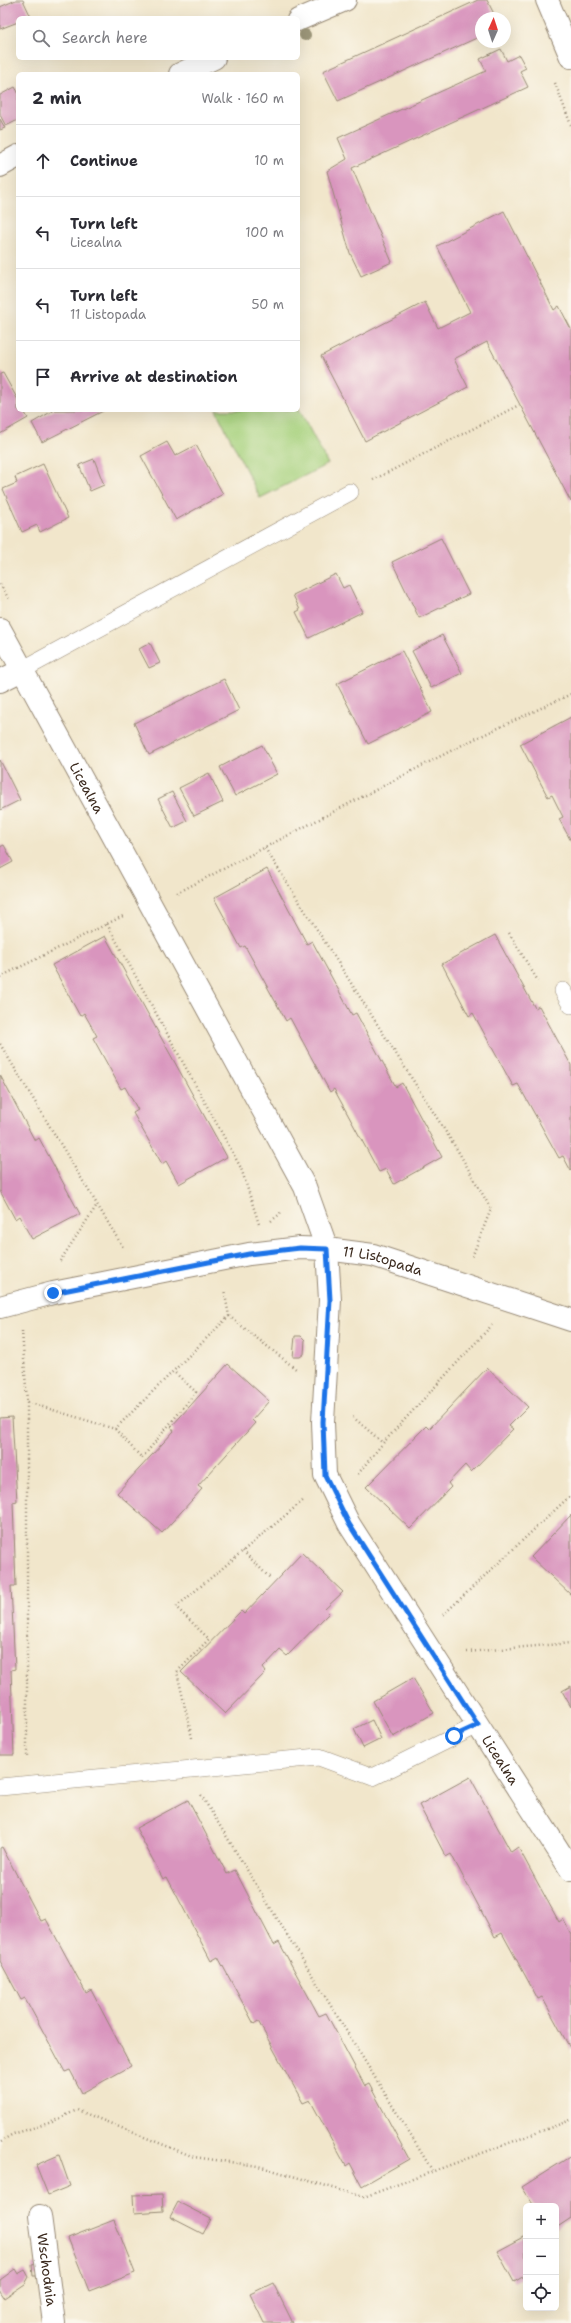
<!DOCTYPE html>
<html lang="en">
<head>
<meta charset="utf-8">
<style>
  body { margin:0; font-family:"Shantell Sans",sans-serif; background:#f7f7f7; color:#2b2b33 }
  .controls { position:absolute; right:12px; bottom:12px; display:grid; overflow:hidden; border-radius:6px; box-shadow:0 4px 16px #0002 }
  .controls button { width:36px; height:36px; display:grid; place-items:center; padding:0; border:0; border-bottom:1px solid #e1e1e2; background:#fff; color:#2b2b33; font:20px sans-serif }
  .compass { position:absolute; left:475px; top:12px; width:36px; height:36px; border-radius:50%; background:#fff; box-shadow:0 4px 16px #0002; rotate:3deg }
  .stop { position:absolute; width:12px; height:12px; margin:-9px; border:3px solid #1a73e8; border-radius:50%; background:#fff }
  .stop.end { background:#1a73e8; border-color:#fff; box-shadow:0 1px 4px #0008 }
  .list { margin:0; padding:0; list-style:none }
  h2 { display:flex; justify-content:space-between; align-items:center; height:52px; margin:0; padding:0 16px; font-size:17px }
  h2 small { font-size:13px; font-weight:400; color:#7c7c81 }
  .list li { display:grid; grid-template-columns:26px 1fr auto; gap:12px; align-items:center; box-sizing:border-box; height:72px; padding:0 16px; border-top:1px solid #e1e1e2 }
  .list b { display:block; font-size:15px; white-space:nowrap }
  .list p { margin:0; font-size:13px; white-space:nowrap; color:#7c7c81 }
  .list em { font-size:13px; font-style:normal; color:#7c7c81 }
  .icon { flex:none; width:22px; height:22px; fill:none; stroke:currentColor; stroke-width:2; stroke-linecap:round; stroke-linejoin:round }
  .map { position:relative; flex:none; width:571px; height:2323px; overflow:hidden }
  .search { position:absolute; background:#fff; box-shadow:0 4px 16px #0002; left:16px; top:16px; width:284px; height:44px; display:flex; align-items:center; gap:10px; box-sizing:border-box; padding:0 14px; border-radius:6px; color:#7c7c81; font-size:15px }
  .panel { position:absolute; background:#fff; box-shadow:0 4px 16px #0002; left:16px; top:72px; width:284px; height:340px; border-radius:6px }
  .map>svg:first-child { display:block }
</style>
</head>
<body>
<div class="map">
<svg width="571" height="2323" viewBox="0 0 571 2323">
  <rect width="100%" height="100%" fill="#fbf7ec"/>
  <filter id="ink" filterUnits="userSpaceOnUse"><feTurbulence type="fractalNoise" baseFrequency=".025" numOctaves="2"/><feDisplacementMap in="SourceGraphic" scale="8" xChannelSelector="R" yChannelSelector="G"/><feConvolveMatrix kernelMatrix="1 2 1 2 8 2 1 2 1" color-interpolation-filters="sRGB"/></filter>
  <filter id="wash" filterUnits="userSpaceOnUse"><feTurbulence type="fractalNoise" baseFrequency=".012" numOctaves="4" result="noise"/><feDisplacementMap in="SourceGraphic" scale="16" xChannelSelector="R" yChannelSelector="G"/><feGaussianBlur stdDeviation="0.9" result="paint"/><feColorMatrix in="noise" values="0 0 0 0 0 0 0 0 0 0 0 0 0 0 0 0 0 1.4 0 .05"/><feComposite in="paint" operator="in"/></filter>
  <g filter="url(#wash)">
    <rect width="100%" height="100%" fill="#f1e6cb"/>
    <path fill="#a7d27e" stroke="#717e4e" d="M298,407L328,464L260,498L216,410H298Z"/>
    <g id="blocks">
      <path fill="#d995be" d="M16,0H23L31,17L18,18V22L0,29V7Z
        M478,0H487L496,18H481V36L338,101L323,71Z
        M501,49L507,61L519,55L526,68L520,71L528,87L352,168L392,262L361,276L350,253L327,171L347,159L338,138L486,71L480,59Z
        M15,87L18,92V120L6,126L0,115V95Z
        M0,119L5,128L0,130Z
        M504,211L554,310L559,306L571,329V502L487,342L454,359L468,387L365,441L321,356L425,302L438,328L470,312L437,246Z
        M3,373L18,400V410H23L28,418L0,434V374Z
        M54,410H105L42,442L32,423Z
        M167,442L175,456L196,445L223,494L176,520L141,456Z
        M94,459L104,485L90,491L79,465Z
        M43,464L68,518L40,532L37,525L22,532L3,489L17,483L15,477Z
        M441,538L469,594L419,618L392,562Z
        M336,574L343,588L349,585L362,612L309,638L296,612L300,610L293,595Z
        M442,635L462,673L431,688L412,651Z
        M150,643L160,663L149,668L139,649Z
        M402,651L432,712L368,744L337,684Z
        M224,679L239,710L149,755L134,723Z
        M571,717V841L559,819L563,817L552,795L548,797L520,744Z
        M262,745L277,774L235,796L220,767Z
        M0,760L20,800L0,810Z
        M209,773L223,802L194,816L179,788Z
        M172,792L187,821L173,828L158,799Z
        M4,845L13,862L0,869V847Z
        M267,869L307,944L312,941L352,1015L356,1013L396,1087L402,1083L442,1157L394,1184L386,1169L379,1172L334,1089L330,1092L290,1018L286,1021L245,946L241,948L214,898Z
        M495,935L535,1008L539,1006L571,1065V1171L563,1156L559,1158L518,1084L513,1086L473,1013L469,1016L442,964Z
        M105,936L227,1157L179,1184L166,1161L162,1164L133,1113L138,1110L125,1087L121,1089L93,1038L97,1036L84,1013L80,1016L52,965Z
        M0,1075L35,1141L39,1138L80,1214L32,1239L19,1216L15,1219L0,1191Z
        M295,1336H301L305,1340L304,1354L300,1357H293Z
        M228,1364L269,1401L252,1420L255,1423L198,1486L202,1489L162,1533L117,1493L174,1431L171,1427Z
        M487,1368L528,1407L509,1426L513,1429L471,1472L465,1465L448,1483L451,1487L410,1529L366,1487L426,1426L429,1429Z
        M12,1417L17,1501L13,1502L16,1586H11L15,1669L11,1670L14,1755H0V1418Z
        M571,1515V1595L531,1557Z
        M302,1553L343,1592L325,1609L329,1613L287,1656L280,1650L263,1668L266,1672L225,1714L181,1672L241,1611L244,1614Z
        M413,1678L434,1713L393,1737L373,1701Z
        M571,1686V1707L562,1691Z
        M372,1720L381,1739L363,1748L354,1729Z
        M470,1777L511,1852L518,1847L559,1922L563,1919L571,1934V2050L542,1997L538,1999L502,1933L495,1937L451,1854L446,1857L419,1805Z
        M188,1800L227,1874L235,1870L274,1945L279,1942L319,2016L326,2013L365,2086L369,2084L409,2159L362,2186L350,2163L346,2166L310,2100L303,2103L258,2021L254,2024L218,1957L211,1961L167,1877L163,1879L136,1828Z
        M2,1847L41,1921L46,1919L86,1993L91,1990L131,2066L82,2093L70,2070L65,2072L25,1998L21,2000L0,1961V1848Z
        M59,2155L70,2186L48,2195L36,2165Z
        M571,2156V2218L556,2228V2206H534L522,2187Z
        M162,2194L163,2211L134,2213L133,2195Z
        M178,2202L211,2219L203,2234L170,2217Z
        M114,2220L135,2273L89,2291L68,2238Z
        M525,2236L526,2275L514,2282L497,2251Z
        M37,2264L38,2276H33L32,2265Z
        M15,2269L18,2274L25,2270L29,2277L25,2284L4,2298L0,2292V2280Z
        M273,2283L293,2323H264L250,2294Z"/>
    </g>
  </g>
  <g filter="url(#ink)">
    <use href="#blocks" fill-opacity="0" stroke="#968874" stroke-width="1"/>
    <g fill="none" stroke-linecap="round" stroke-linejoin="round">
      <g stroke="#968874" stroke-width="18">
        <path id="service" d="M22,670L350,492
          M563,991L571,1005
          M0,1787L319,1757L373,1777L478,1725"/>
      </g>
      <g stroke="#968874" stroke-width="24">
        <g id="minor">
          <path d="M547,0L571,57"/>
          <path d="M298,20L345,0"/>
          <path d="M180,74L214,58"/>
          <path d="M0,166L18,156"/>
          <path id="s1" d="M0,629L305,1187L327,1249L330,1300L323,1422L325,1475L349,1524L571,1870"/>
          <path d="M0,681L22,670"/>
          <path id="s2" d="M40,2216L54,2323"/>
        </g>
      </g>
      <g stroke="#968874" stroke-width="24">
        <g id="tertiary">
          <path id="s3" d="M0,1307L53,1293L249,1254L300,1248L327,1249L373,1255L571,1320"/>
        </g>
      </g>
      <path stroke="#968874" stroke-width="2.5" stroke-dasharray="1 3" stroke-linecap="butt" d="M555,83L571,125
        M373,480L519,405
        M0,584L10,601
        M265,848L458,1151L491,1209L472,1257
        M177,893L464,744L571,694
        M107,924L241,1168L259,1224
        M509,933L538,981
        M0,977L123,916
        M0,1044L124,1249
        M271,1221L280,1214L281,1211
        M60,1261L97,1205
        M229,1316L296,1369
        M22,1331L27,1402V1758
        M27,1402L115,1429L229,1316L224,1289
        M353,1417L383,1443
        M115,1429L142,1458L196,1392L173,1371
        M358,1474L383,1443L492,1325
        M243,1551L270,1578
        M443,1615L571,1495
        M467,1652L571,1643
        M192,1738L177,1672L209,1639L176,1607L305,1499
        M201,1795L432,2170
        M0,2142L13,2134L52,2122L77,2110L194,2157L258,2166L364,2197L571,2120"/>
      <use href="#service" stroke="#fff" stroke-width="17"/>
      <use href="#minor" stroke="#fff" stroke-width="22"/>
      <use href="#tertiary" stroke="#fff" stroke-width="22"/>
    </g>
    <circle fill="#9c9679" cx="305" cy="35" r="6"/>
  </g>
  <g fill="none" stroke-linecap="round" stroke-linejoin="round" filter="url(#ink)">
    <path stroke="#1a73e8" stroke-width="5" d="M53,1293L249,1254L300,1248L327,1249L330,1300L323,1422L325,1475L349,1524L478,1725L454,1736"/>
  </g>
  <g text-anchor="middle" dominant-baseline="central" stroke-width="3" stroke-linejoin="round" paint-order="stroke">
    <g font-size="14" fill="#3b2a1e" stroke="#fbf7ec">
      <text stroke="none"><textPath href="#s1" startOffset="181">Licealna</textPath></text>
      <text stroke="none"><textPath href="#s3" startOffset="390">11 Listopada</textPath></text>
      <text stroke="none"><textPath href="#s1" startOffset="1263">Licealna</textPath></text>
      <text stroke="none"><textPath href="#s2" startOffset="54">Wschodnia</textPath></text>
    </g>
  </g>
</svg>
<div class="controls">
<button>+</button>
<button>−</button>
<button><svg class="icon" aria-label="locate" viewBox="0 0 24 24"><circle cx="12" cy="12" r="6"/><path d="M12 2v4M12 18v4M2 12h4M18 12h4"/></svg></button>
</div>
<svg class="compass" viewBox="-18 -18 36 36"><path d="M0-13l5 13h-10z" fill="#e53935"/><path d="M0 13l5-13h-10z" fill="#7c7c81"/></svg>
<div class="stop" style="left:454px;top:1736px"></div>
<div class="stop end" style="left:53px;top:1293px"></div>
<div class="search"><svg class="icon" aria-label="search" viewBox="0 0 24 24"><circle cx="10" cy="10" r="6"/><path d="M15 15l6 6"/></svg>Search here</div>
<section class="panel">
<h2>2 min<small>Walk · 160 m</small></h2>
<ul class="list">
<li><svg class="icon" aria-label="ahead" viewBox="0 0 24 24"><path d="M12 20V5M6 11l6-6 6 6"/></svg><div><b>Continue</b></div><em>10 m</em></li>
<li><svg class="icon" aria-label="left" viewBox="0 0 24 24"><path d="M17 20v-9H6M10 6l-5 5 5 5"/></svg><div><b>Turn left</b><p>Licealna</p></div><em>100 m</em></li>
<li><svg class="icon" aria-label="left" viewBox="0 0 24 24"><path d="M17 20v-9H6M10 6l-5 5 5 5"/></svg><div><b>Turn left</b><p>11 Listopada</p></div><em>50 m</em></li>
<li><svg class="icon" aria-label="arrive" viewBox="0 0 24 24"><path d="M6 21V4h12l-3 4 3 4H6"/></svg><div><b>Arrive at destination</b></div></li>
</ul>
</section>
</div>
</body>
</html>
